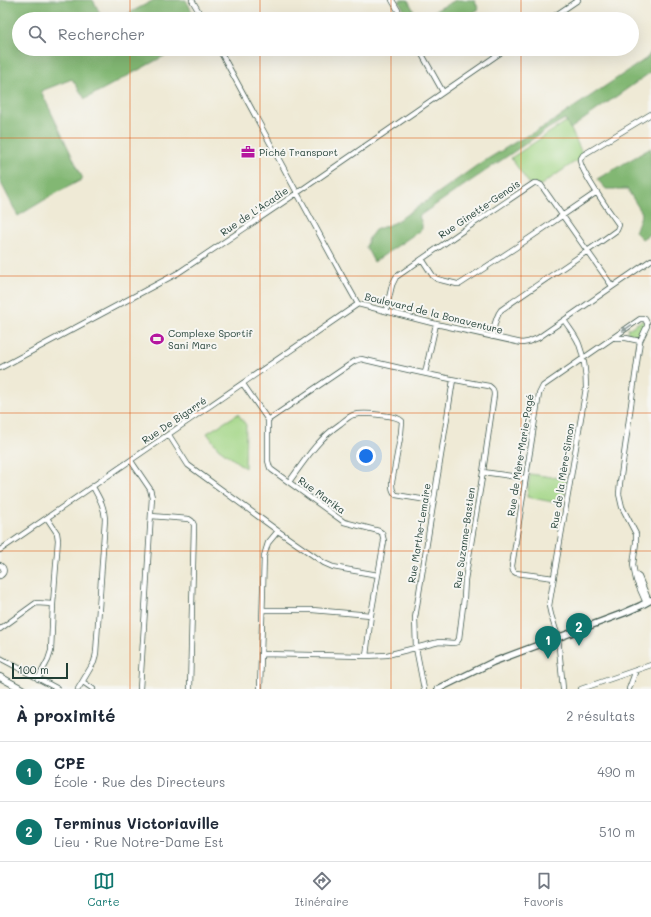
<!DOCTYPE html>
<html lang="fr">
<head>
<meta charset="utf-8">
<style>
  body { margin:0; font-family:Mali,sans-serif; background:#f2f2f3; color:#1f2937 }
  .scale { position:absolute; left:12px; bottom:10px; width:56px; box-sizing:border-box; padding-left:4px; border:2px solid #1f3d34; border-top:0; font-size:11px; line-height:14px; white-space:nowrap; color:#1f3d34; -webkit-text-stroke:3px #f6f6f2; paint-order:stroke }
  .you { position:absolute; left:366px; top:456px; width:14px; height:14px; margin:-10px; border:3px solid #fff; border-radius:50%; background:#1a73e8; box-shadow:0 0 0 6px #1a73e833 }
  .badge { display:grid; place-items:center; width:26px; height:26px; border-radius:50%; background:#0f766e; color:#fff; font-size:13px; font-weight:700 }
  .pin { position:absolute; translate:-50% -33px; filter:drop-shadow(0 1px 2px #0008) }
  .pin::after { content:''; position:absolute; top:21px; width:14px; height:12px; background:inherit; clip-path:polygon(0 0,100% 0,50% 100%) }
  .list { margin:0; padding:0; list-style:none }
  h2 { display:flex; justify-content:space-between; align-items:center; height:52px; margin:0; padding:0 16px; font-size:17px }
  h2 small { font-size:13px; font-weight:400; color:#747a83 }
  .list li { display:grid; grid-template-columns:26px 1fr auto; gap:12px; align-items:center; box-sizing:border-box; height:60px; padding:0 16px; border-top:1px solid #e0e1e3 }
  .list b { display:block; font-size:15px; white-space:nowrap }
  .list p { margin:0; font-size:13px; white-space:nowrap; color:#747a83 }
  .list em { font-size:13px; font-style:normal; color:#747a83 }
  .icon { flex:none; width:22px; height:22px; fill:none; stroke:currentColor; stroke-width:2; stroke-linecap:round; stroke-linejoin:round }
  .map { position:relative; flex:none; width:651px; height:689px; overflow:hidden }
  .search { position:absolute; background:#fff; box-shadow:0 4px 16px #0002; left:12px; right:12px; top:12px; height:44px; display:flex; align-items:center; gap:10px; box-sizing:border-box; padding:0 14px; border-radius:22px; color:#747a83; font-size:15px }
  .sheet { height:172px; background:#fff }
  nav { display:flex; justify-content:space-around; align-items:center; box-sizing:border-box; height:56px; border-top:1px solid #e0e1e3; background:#fff; font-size:11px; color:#747a83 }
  nav a { display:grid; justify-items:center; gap:2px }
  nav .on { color:#0f766e }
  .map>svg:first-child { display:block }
</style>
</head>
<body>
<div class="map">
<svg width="651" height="689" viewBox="0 0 651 689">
  <rect width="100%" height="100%" fill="#f6f6f2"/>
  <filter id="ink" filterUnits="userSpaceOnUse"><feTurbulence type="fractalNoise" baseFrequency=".025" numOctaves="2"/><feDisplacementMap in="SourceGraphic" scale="8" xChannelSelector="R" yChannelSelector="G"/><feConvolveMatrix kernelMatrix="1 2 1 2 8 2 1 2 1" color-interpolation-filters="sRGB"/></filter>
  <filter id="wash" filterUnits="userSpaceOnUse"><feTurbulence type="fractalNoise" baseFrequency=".012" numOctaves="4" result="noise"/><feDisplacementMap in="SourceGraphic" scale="16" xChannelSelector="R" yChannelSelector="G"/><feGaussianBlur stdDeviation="0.9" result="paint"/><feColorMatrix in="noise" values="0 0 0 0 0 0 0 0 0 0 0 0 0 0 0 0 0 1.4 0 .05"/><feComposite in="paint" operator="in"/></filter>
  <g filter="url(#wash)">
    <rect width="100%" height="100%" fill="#efead6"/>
    <path fill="#a3d686" stroke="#618a5d" d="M567,121L583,155L580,160L573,163L541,185H530L511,158Z
      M643,320L646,324L640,335L633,336L627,333L628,329Z
      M238,414L246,425L245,468L218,448L207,433Z
      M530,474L567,479L563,504L527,497Z"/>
    <path fill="#82b773" stroke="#507a54" d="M0,0H93L103,19H19V49H177L85,99L72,79L41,91L83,179L51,196L18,216L0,181Z
      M154,0H186L196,19H118Z
      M400,0H408L418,19H409L399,1Z
      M456,0H474L479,9L463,19H419Z
      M651,52V72L570,129L565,119L549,128L419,216L422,224V229L374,262L366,247L369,238L375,230L394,223L431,198L476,166L519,140L546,126L647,58Z
      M651,148V233L642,239L635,232L642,213L627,189H606L597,179Z"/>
  </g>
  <g filter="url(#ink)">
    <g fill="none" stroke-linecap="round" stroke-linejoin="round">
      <g stroke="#3e574c" stroke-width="6">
        <path id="minor" d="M192,0L203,19
          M392,0L403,19
          M550,19L578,0
          M219,49L340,272L358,304L436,324L517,342L522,343L528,342L538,338L651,260
          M419,49L443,92
          M422,259L433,276L437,279L457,284H460L515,248L597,192
          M386,311L392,285L396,277L461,232L534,183H537L541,185L612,286
          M492,337C494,328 495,317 501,310C539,283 579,258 617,230L619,225C611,214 580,170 580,160L583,155L651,114
          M615,338H626L640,341
          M0,368L178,273L297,193L506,49
          M425,373L436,324
          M243,384L268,420V461L270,468L272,470L344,522L379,531L382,533L384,541L371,615L366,656
          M169,435L188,465L278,531L324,563L333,567L378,575
          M131,461L150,489L152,497L140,689
          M483,472L525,478
          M289,482C305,460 317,440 340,424C344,421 348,417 353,415C360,413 374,414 381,415C388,416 397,416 402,421L401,433L392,482C392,488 392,491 396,495L433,501
          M151,516L189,519L192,521L194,525L190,689
          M0,550L358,304
          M0,565C5,568 5,573 0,576
          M635,574L639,577L649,601
          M554,578L516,573L513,571L512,566L539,394L543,386L640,319H645L647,323V326L640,341L620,483L619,494L622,507L636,534V543L633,565L636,580L646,603
          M263,610H312L371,615
          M0,629L36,603L53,604
          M262,654L366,656L387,655L439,642L454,643L457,642L459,639L464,598L465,580L483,472L494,395C494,390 493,389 489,386C446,379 403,369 361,359L355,361L268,420
          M0,658L58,689
          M38,679L48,660L51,651L53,604L58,540L57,533L47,518
          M83,682L93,689
          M78,689L94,662L95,658L96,653L105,519C104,505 99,498 93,487
          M260,689L264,556L268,543L278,531
          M424,689L416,648L415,618L453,380
          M563,689L558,637L551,615L549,606L586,388C586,374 584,357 579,344C576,336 569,328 564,320
          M581,689L651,665
          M629,689L636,670"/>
      </g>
      <g stroke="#3e574c" stroke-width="8">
        <path id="tertiary" d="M438,689L493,662L624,613L640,606L651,600"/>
      </g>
      <g stroke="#3e574c" stroke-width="8">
        <path id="secondary" d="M0,677L22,689"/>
      </g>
      <use href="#minor" stroke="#fff" stroke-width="4.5"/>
      <use href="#tertiary" stroke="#fff" stroke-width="5.5"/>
      <use href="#secondary" stroke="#fff" stroke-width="6"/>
    </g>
    <defs><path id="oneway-solid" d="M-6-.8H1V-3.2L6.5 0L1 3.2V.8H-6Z"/></defs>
    <use fill="#8f9e9a" href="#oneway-solid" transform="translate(627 328) rotate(145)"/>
  </g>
  <path fill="none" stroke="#de580e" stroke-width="1" stroke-opacity="0.55" d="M130,0V19M260,0V19M391,0V19M521,0V19M130,49V689M260,49V689M391,49V689M521,49V689M0,138H651M0,276H651M0,413H651M0,551H651"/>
  <defs>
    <g id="office-bare" transform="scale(1.08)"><path d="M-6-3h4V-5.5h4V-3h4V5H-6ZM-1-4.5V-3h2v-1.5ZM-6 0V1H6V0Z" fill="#b5179e" stroke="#f6f6f2" stroke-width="2.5" paint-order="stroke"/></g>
    <g id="stadium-bare" transform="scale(1.08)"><path d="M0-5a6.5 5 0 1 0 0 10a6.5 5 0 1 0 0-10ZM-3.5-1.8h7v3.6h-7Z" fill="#b5179e" stroke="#f6f6f2" stroke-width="2.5" paint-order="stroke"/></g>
  </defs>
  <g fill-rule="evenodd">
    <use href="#office-bare" x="248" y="152"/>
    <use href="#stadium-bare" x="157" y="339"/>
  </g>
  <g text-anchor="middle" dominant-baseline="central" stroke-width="4" stroke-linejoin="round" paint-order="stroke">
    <g font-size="10" fill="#1f3d34" stroke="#f6f6f2" text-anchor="start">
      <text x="259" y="152">Piché Transport</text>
      <text x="168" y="333">Complexe Sportif<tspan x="168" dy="12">Sani Marc</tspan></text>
    </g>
    <g font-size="10" fill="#1f3d34" stroke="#f6f6f2">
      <text transform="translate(479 209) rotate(-34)">Rue Ginette-Genois</text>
      <text transform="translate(254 211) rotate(-34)">Rue de L'Acadie</text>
      <text transform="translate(434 313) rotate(14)">Boulevard de la Bonaventure</text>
      <text transform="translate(174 420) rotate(-34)">Rue De Bigarré</text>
      <text transform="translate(520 455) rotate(-81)">Rue de Mère-Marie-Pagé</text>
      <text transform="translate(562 476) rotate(-81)">Rue de la Mère-Simon</text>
      <text transform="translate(322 495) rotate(36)">Rue Marika</text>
      <text transform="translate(419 533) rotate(-81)">Rue Marthe-Lemaire</text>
      <text transform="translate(464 538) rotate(-82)">Rue Suzanne-Bastien</text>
    </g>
  </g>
</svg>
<div class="scale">100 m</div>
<div class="you"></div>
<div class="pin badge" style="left:548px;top:659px">1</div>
<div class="pin badge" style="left:579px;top:646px">2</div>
<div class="search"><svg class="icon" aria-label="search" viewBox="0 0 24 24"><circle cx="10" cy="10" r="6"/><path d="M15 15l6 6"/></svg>Rechercher</div>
</div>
<section class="sheet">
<h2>À proximité<small>2 résultats</small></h2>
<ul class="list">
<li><span class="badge">1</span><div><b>CPE</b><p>École · Rue des Directeurs</p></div><em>490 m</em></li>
<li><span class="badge">2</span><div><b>Terminus Victoriaville</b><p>Lieu · Rue Notre-Dame Est</p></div><em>510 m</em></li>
</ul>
</section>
<nav>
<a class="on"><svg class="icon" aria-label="map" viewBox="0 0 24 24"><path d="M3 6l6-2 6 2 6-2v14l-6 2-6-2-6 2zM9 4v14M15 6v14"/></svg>Carte</a>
<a><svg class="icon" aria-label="directions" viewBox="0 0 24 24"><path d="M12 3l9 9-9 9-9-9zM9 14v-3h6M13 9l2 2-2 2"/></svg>Itinéraire</a>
<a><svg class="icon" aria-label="saved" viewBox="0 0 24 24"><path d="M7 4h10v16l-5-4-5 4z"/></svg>Favoris</a>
</nav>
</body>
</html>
